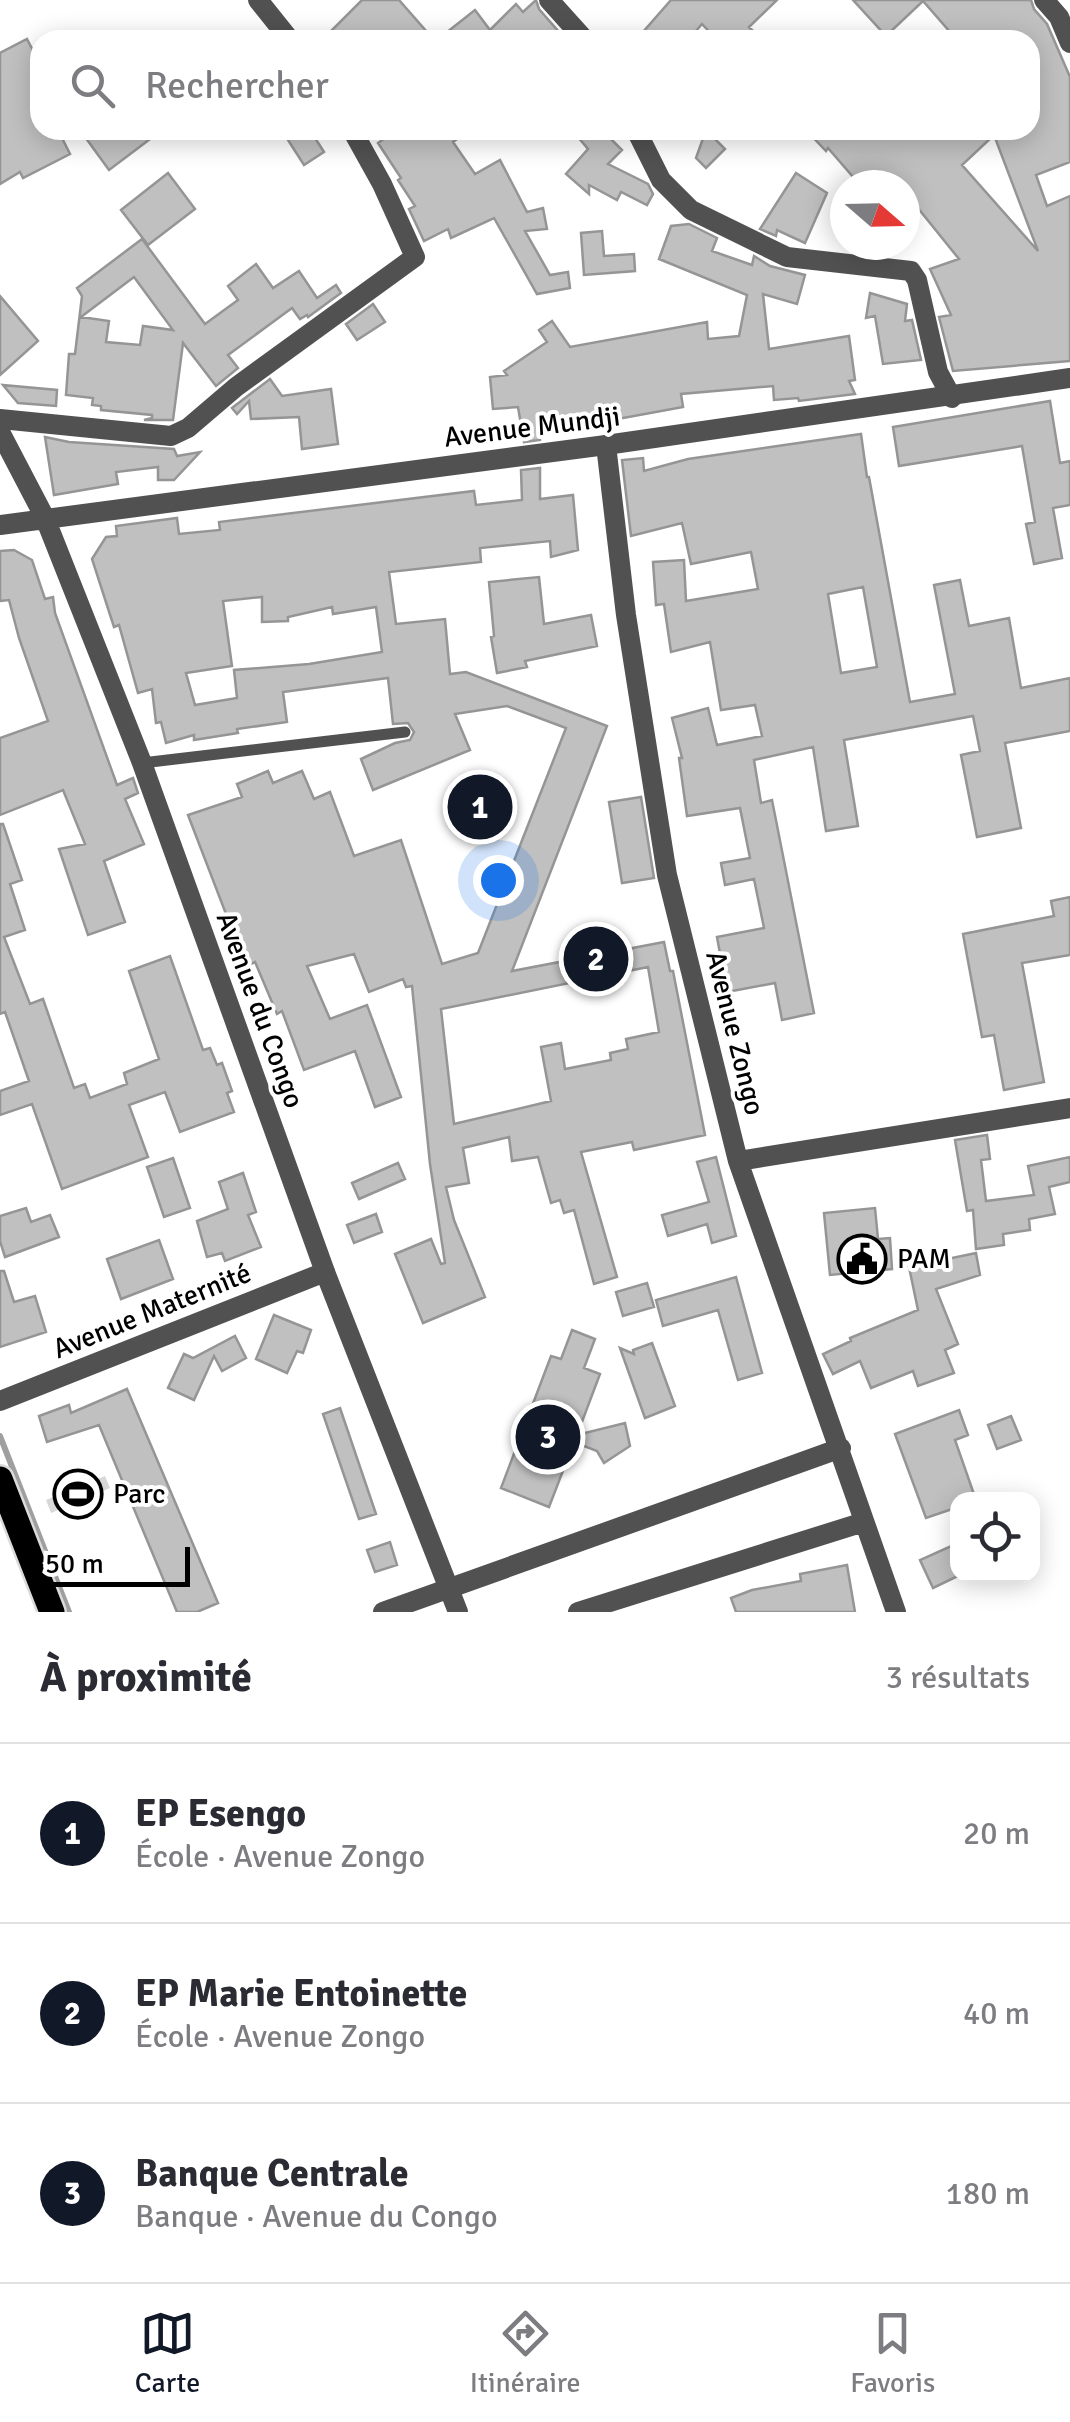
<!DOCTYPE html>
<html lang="fr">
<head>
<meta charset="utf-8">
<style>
  body { margin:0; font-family:Signika,sans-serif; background:#f2f2f3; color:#2b2b33 }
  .controls { position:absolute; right:30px; bottom:30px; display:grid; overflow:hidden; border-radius:20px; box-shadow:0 5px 25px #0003 }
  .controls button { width:90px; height:90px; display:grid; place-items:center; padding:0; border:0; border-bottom:2px solid #e1e1e2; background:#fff; color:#2b2b33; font:50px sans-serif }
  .compass { position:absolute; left:830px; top:170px; width:90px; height:90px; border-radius:50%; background:#fff; box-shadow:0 5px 25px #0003; rotate:110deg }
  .scale { position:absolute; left:30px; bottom:25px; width:160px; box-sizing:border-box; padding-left:10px; border:5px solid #000; border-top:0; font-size:28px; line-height:35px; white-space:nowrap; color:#000; -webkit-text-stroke:8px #fff; paint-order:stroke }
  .you { position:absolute; left:498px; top:880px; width:35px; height:35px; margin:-25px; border:8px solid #fff; border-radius:50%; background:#1a73e8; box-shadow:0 0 0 15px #1a73e833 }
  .badge { display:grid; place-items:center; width:65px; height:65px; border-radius:50%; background:#111827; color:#fff; font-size:32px; font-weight:700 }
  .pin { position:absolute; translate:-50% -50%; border:5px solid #fff; box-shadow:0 2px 10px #0006 }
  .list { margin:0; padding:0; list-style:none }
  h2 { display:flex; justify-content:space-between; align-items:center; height:130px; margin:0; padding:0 40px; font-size:42px }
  h2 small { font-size:32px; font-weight:400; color:#7c7c81 }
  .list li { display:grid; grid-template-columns:65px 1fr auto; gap:30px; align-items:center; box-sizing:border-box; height:180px; padding:0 40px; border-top:2px solid #e1e1e2 }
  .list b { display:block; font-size:38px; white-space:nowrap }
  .list p { margin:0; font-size:32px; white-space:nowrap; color:#7c7c81 }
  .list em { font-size:32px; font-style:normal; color:#7c7c81 }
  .icon { flex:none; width:55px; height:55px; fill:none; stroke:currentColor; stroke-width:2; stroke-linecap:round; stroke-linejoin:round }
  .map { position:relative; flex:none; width:1070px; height:1612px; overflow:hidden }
  .search { position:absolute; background:#fff; box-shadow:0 5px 25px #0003; left:30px; right:30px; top:30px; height:110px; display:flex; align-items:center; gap:25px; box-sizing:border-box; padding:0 35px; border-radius:30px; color:#7c7c81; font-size:38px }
  .sheet { height:670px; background:#fff }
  nav { display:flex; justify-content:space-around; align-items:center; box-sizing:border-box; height:140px; border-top:2px solid #e1e1e2; background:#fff; font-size:28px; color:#7c7c81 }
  nav a { display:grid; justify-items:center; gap:5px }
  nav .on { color:#111827 }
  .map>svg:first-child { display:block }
</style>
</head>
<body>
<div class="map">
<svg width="1070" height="1612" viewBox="0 0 1070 1612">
  <rect width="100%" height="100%" fill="#fff"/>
  <path fill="#d8d8d8" d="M105,1476L110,1488L51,1513L46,1500Z"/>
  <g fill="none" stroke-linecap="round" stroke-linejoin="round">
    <path stroke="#9f9f9f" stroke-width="6" d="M0,1436L69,1612"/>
  </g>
  <path fill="#c0c0c0" stroke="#959595" stroke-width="2.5" fill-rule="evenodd" d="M362,0H399L434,40H322Z
    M536,0L539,9L566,40H437L475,10L490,30L516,4L523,12Z
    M671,0H777L749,27L762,40H717L702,24L688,40H636Z
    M853,0H1031L1034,9L1047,24L1070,77V162L1036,175L1047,206L1070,196V361L953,371L939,317L951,315L930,269L959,259L905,192V185H860L828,148L826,151L806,130H1030V40H957L923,1L886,36ZM994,135L1038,251L962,165Z
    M27,39L40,64V130H58L70,154L23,178L20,172L0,184V53Z
    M80,130H162L109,170Z
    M297,130H310L324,152L304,165L286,137Z
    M396,130H469L453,142L475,174L500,160L527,212L543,208L547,229L525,231L550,275L568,272L570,288L537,294L494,218L451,238L448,229L424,241L409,209L415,206L398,180L401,178L378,143Z
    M572,130H602L622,150L608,164L648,184L653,194L647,205L621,192L617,200L589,185V194L566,174L588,149Z
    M706,130L725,149L706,168L696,158Z
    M168,173L195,209L148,245L121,210Z
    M796,173L827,193L805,243L777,230L776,236L760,229Z
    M689,224L717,238L712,251L752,265L754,256L770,266L805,275L797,304L763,294L769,349L849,336L855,380L849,381L855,394L799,401L798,398L774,400L773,386L681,394L683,407L585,425L586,429L570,433L569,429L540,435V440L524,442L518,407L493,409L490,377L507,375L504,371L547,342L539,330L552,321L570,347L707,322L708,339L739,336L747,295L659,259L671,226Z
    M602,231L604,256L634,254L635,271L584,275L581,233Z
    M142,239L205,324L238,300L228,286L256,264L273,288L299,271L317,298L336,285L341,293L308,317L307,315L300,319L292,308L228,355L238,368L216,386L183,343L173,420H144L152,418V415L101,410V406L92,405L93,398L66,395L69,354H75L82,296L77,288ZM134,277L173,330L143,326L140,345L106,342L109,321L81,317Z
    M870,293L907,304L905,321L912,320L921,360L883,364L875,316L866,318Z
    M0,296L38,341L0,375Z
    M373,304L385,322L357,340L346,324Z
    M270,379L282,396L331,389L338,444L302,449L299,417L251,419L249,401L237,414L232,408Z
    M3,385L57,390L56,406L18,403Z
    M1050,401L1060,463L1070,461V505L1053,508L1062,558L1034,564L1026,524L1035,522L1022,446L899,466L893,427Z
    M861,434L867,477H869L910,702L955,694L934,585L960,580L969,626L1009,618L1021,688L1070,678V731L1005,743L1021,828L977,837L961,755L980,751L973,716L844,740L858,826L826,831L813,747L754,760L761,803L772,800L814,1013L782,1020L775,983L727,992L717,937L764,928L754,879L725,885L721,863L750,858L740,808L687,816L679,758H682L672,718L708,708L717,745L762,736L755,705L721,710L710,642L671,652L664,604L656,605L653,562L684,560L686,601L758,589L751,552L691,564L682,523L631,536L622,460L643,458L644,471L688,459ZM863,587L877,667L841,673L828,594Z
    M45,437L69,442L174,449L177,456L200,452L174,480H158V467L116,472L118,484L54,495Z
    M540,468V499L573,495L578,550L551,557L550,541L480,548L481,562L389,572L396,624L445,619L450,674L466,672L607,726L512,971L664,942L670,971H673L705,1135L634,1150L632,1142L581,1152L617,1277L594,1284L574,1210L564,1213L560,1200L551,1203L538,1157L512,1161L509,1137L463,1148L469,1183L446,1187L454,1220L485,1297L423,1323L395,1254L431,1239L441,1264L445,1263L430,1164L412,986L406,987L403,979L369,992L354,954L307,966L330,1019L367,1005L401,1097L375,1107L355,1051L304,1070L282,1011L277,1014L255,962L246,966L188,815L242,797L237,784L268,771L273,783L302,771L314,799L330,792L354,856L401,840L442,964L478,953L566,728L507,706L455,714L470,750L373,790L361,759L395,743L410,740L414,732L408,723L393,724L388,678L283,692L287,722L237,729L238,733L194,740V735L166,743L161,722L156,723L152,689L138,693L119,625L114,627L92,559L106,537L117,536L116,526L177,518L179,534L220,530L219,522L474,491L476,505L522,500L521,470ZM262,597V622L288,621V617L332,607L333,614L376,607L382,652L309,664L234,670L237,698L195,705L186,673L232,666L223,601ZM648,967L659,1032L626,1039L628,1049L610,1053L611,1060L565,1069L561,1043L541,1047L551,1101L454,1124L441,1009Z
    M14,550L32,560L45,599L53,597L55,613L117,785L133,778L138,793L125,799L144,844L104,861L125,922L88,935L59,849L85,844L63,790L0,815V738L48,721L19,638L9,600L0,601V551Z
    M539,577L544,624L591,615L597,646L525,661L527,667L497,673L491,637L494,636L489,582Z
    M641,797L654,878L622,883L609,802Z
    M0,824H3L22,880L10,884L25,930L4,937L30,1004L43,999L74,1088L85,1084L90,1098L127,1084L124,1073L159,1059L129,971L170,956L203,1050L210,1048L217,1065L222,1063L232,1091L227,1093L234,1112L180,1132L165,1092L129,1105L148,1157L62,1189L32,1104L0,1115V1091L29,1081L5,1012L0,1014Z
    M1070,897V955L1022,963L1044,1082L1004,1090L994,1035L982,1037L963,934L1054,916L1051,901Z
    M987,1135L990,1159L981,1160L986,1201L1034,1195L1028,1166L1070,1157V1182L1049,1187L1055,1214L1029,1219L1030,1230L1003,1234L1004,1245L976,1249L973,1210L967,1211L955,1140Z
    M716,1157L736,1236L712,1243L707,1224L668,1236L662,1215L709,1202L697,1162Z
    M173,1158L190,1208L164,1217L147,1167Z
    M398,1163L405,1179L359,1199L352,1183Z
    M243,1173L256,1212L248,1215L261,1247L225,1261L222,1253L207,1257L197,1221L228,1209L219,1182Z
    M26,1208L31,1222L50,1215L59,1237L5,1257L0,1241V1216Z
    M875,1208L878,1239L890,1238L892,1269L830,1275L824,1213Z
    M376,1214L382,1232L354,1243L347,1225Z
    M159,1240L173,1279L121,1299L107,1259Z
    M976,1253L980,1275L936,1289L958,1344L945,1350L954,1373L918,1386L913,1371L871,1388L860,1361L833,1374L823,1354L851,1341L850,1338L918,1310L909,1267Z
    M0,1271H4L14,1302L35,1296L46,1332L0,1347Z
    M736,1277L762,1373L738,1380L718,1310L663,1326L656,1300Z
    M647,1283L654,1307L623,1316L616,1292Z
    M274,1315L311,1330L303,1353L297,1351L287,1373L256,1359Z
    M572,1330L595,1339L584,1368L600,1374L577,1435L625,1423L630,1446L604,1463L597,1451L574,1442L549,1507L501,1488L551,1356L561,1359Z
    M235,1336L246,1358L222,1371L214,1356L194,1400L168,1388L184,1354L193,1358Z
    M652,1343L675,1406L645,1418L620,1348L634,1354L633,1350Z
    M127,1389L218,1603L197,1612H177L99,1425L47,1442L39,1416L69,1405L71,1413Z
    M340,1408L376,1514L359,1519L323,1414Z
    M959,1410L968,1435L955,1440L976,1500H958V1507L926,1518L895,1434Z
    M1011,1416L1021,1440L997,1449L988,1425Z
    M390,1542L397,1565L375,1572L367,1550Z
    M958,1543V1576L933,1588L920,1560Z
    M847,1565L855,1612H736L731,1598L752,1590L801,1581L800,1574Z"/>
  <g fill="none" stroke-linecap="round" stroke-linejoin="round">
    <g stroke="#dbdbdb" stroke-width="30">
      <path id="primary" d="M0,1479L52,1612"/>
    </g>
    <path stroke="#515151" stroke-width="11" d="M142,763L405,732"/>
    <path stroke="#515151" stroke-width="20" d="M258,0L290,40
      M549,0L585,40
      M636,130L661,180L691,210L787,257L911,271L917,280L938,372L952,398
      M0,419L171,436L188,428L236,387L415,257L382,184L352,130
      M606,445L626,615L667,875L738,1161L896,1612
      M738,1161L1070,1108
      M0,1401L325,1272
      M383,1612L841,1448
      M578,1612L864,1522"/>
    <path stroke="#515151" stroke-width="20" d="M1044,0L1059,17L1070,43
      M0,432L45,518L142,763L325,1272L458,1612
      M0,525L606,445L1070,378"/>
    <use href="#primary" stroke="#000" stroke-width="25"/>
  </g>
  <defs>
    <g id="civic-ring" transform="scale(2.5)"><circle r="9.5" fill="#fff" stroke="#000" stroke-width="1.5"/><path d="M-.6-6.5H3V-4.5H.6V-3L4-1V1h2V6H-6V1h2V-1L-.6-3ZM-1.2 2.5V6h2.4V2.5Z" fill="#000"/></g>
    <g id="stadium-ring" transform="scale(2.5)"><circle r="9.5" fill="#fff" stroke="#000" stroke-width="1.5"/><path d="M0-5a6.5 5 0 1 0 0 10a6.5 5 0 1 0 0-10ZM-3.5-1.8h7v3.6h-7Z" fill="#000"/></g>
  </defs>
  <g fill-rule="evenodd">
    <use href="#civic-ring" x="862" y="1259"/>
    <use href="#stadium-ring" x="78" y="1494"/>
  </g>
  <g text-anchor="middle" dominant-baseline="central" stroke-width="8" stroke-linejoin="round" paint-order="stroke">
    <g font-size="28" fill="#000" stroke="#fff">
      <text transform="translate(532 427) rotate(-7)">Avenue Mundji</text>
      <text transform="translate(260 1010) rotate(70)">Avenue du Congo</text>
      <text transform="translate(735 1033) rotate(76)">Avenue Zongo</text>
      <text transform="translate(152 1311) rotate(-22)">Avenue Maternité</text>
    </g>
    <g font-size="28" fill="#000" stroke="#fff" text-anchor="start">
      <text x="897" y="1259">PAM</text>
      <text x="113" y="1494">Parc</text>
    </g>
  </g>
</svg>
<div class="controls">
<button><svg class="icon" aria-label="locate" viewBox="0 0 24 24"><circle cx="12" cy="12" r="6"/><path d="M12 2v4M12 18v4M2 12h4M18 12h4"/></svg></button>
</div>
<svg class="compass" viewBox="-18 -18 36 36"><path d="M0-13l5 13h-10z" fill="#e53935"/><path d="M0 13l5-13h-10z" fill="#7c7c81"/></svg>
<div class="scale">50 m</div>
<div class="you"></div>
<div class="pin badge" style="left:480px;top:807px">1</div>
<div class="pin badge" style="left:596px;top:959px">2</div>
<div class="pin badge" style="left:548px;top:1437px">3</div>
<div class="search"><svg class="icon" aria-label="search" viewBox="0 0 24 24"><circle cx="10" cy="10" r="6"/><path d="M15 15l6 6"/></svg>Rechercher</div>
</div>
<section class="sheet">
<h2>À proximité<small>3 résultats</small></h2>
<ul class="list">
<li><span class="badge">1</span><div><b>EP Esengo</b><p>École · Avenue Zongo</p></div><em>20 m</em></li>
<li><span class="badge">2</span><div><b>EP Marie Entoinette</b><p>École · Avenue Zongo</p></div><em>40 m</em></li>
<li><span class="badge">3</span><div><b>Banque Centrale</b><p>Banque · Avenue du Congo</p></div><em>180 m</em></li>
</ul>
</section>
<nav>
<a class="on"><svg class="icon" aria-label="map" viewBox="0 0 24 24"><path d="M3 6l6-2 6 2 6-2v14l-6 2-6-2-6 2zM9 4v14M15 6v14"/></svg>Carte</a>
<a><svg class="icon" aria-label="directions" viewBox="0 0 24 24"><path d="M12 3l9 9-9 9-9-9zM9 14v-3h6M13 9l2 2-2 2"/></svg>Itinéraire</a>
<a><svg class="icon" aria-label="saved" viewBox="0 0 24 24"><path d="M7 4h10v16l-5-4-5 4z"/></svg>Favoris</a>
</nav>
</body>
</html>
